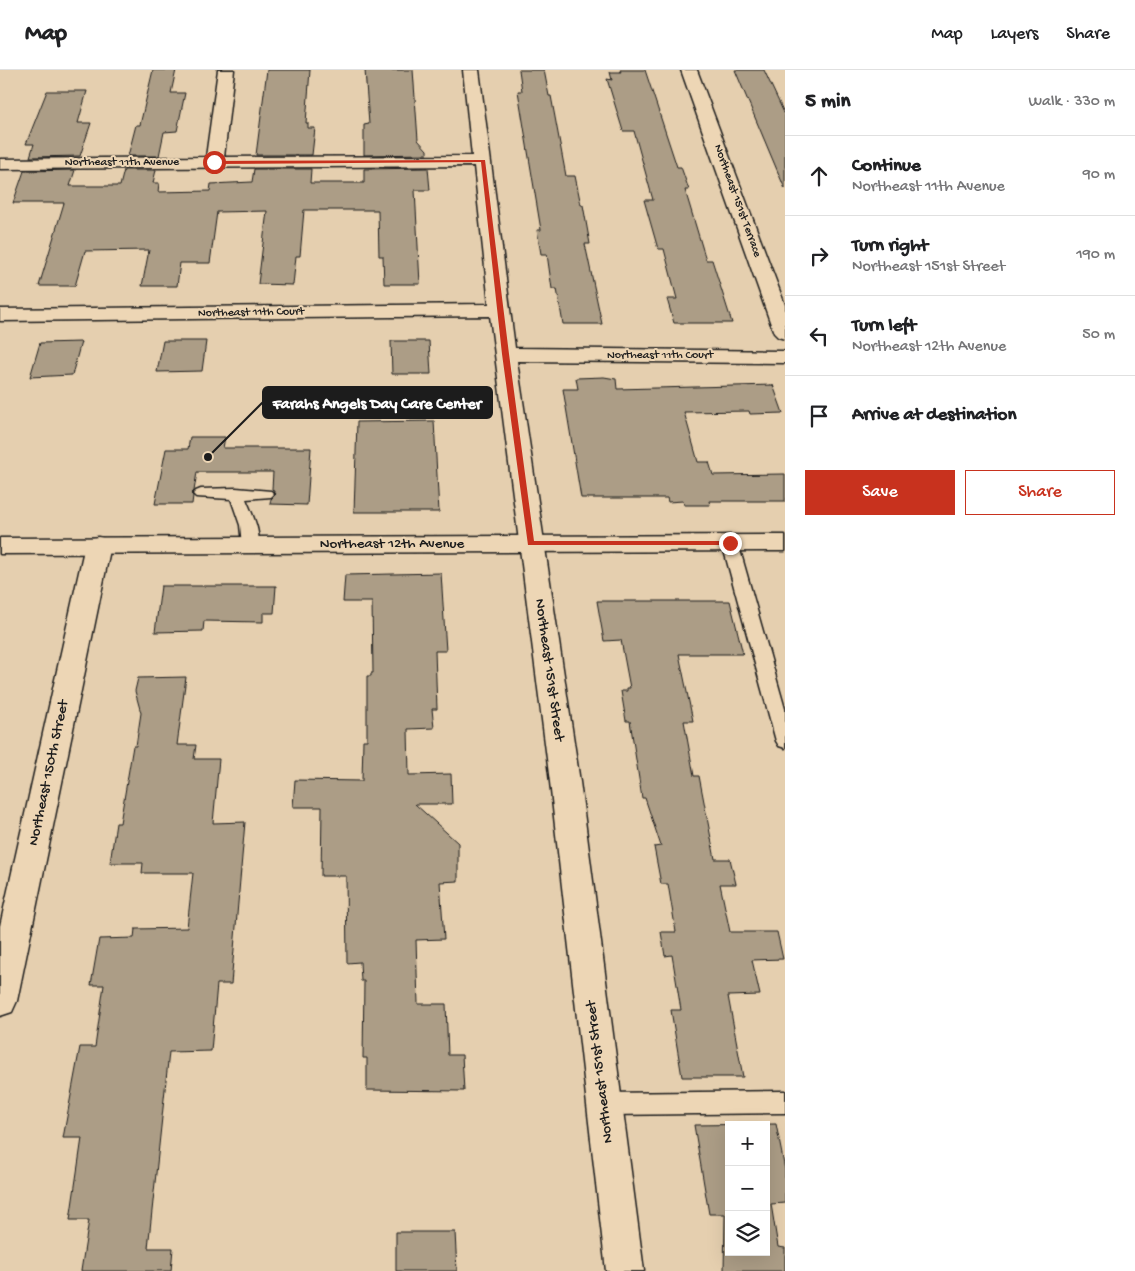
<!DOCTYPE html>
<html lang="en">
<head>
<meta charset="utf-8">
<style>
  body { margin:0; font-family:"Gochi Hand",sans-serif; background:#f2f2f2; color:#202124 }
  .controls { position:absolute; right:15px; bottom:15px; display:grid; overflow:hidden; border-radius:0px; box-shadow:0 5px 20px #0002 }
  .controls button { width:45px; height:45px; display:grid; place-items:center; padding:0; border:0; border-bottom:1px solid #e0e0e0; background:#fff; color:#202124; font:25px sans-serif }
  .stop { position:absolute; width:15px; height:15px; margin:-11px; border:4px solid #c8321e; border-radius:50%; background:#fff }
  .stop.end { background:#c8321e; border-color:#fff; box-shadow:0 1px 5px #0008 }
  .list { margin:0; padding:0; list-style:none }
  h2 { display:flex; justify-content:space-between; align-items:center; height:65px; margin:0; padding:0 20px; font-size:21px }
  h2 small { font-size:16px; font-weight:400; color:#757577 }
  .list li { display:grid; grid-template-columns:32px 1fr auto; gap:15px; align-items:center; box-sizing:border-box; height:80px; padding:0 20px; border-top:1px solid #e0e0e0 }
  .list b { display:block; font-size:19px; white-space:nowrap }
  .list p { margin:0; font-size:16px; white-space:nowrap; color:#757577 }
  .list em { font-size:16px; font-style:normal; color:#757577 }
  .actions { display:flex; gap:10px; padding:15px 20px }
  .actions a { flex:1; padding:11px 0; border:1px solid #c8321e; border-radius:0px; text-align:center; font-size:18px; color:#c8321e }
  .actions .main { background:#c8321e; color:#fff }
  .icon { flex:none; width:28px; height:28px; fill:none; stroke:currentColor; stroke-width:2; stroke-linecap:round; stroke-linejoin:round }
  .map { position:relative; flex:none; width:785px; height:1201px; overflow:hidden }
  header { display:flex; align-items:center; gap:30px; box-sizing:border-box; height:70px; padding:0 25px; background:#fff; border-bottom:1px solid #e0e0e0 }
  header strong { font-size:24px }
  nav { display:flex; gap:28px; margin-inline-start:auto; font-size:18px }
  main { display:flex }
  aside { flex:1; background:#fff }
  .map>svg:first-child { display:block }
</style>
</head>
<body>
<header>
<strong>Map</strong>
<nav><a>Map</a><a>Layers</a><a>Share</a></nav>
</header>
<main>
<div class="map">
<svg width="785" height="1201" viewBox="0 0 785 1201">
  <rect width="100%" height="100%" fill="#e5cfaf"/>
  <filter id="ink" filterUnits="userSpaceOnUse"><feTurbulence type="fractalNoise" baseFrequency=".02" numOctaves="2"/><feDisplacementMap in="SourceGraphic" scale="10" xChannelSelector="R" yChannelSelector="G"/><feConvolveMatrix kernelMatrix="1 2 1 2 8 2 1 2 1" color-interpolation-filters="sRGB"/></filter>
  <g filter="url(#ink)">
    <path fill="#ac9d86" stroke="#1c1c1c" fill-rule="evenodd" d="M153,0H176L171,23H185L177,61L164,62L159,86H128L136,55H140Z
      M267,0H310L306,53H308V58H315L312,85H256Z
      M365,0H413L418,70L427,80V84L364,85V55L369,54Z
      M519,0H544L549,26H551L566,106H575L581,135H583L590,174H585L602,254H563L557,219H552L547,184H541L537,160H541L518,21H522Z
      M620,0H645L677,97H681L689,120H685L706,190H712L732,253H674L667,229H677L664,179H658L644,130H653L634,61H623L607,9L612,10L610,2H621Z
      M735,0H764L785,45V119Z
      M47,21H87L78,53H91L80,86L30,87L34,74H26Z
      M428,98L430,120H415L420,214H384L383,186H379L378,140H304L300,186H296L293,215L258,214L267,141L217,142L210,193H180L177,216H142L149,180L85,181L75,216H39L64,133H13L24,101L75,100L70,116H120L124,100H156L153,113H159L158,122L210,121L211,114L252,112L254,99H311L310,113H364V99Z
      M163,271H206L202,301L157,302Z
      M391,271H429L431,304H392Z
      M81,272L72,305L30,307L40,273Z
      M604,307L616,309L617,319L773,315L783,343L750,344L749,341L684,342L698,392H709L713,405L785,404V431H709L710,435H684L683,431L668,432L667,428H581L563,319H578L576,308Z
      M434,351L439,442H354L357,352Z
      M190,367H225L223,378H311L307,435L270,434L271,429L276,424L272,419L273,402H197L194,421L191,424L193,426L192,434H155L166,379H188Z
      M441,503L446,581H435L437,639H432L434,658L408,659L409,705L451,704L452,734H415L458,773V811L440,812L444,869L416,870L418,934H446L448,985H462L464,1021L367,1020V988H363L364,911H361L360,892L347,893L346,806H321L322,737H293L295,710L362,711L363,670H367V606H371V603H373L372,532H343L345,505Z
      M161,516H276L274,543H263V552L204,551L203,561L155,562Z
      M597,531H730L743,584H679L693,651H684L694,706H699L715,789H730L736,814H720L730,862H777L783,889L752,890L760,925L728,926L743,1007H682L671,940H681L672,885L665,886L661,862H676L668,814H661L654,777L661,776L645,728H642L630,651H626L621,621H627V618H630L621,570L604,571Z
      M186,607L177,675H196L194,689H219L213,753L245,752L231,914H217L211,981L169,982L148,1178H173L171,1201H81L89,1150H70L82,1068H63L80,977H95L104,915H91L99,869L134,868L135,859L187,858L193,803H142L143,793H110L116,753H120L133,676H136L141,643L135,621L138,608Z
      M776,1054L785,1100V1133L771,1134L778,1177L785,1178V1201H724L725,1144H709L694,1055ZM729,1055H766V1182H729Z
      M396,1162H455L457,1201H396Z"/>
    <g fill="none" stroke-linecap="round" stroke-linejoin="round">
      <g stroke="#1c1c1c" stroke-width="3">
        <path id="lane" d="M236,418L271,421L274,424L271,427L246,429C251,442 264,466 256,479L250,480L244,479L242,475L240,455L231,429L196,427L193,424L196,421L201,419Z
          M730,468L736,469L738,473L785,639V678L779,676L776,671L722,473L724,469Z
          M785,1021V1043L604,1045L596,1042L593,1034L596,1026L604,1023Z"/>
      </g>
      <g stroke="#1c1c1c" stroke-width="3">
        <path id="street" d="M218,0H234L224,87L472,86L463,0H479L515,278L785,281V293L517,291L580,712L644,1201H606L550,712L490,246L0,251V239L489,234L474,96L0,99V89L206,87Z
          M681,0H697L785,235V269L778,267L774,263Z
          M98,467L107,469L111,475L17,931L12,942L0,946V856L85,475L89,469Z"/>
      </g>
      <g stroke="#1c1c1c" stroke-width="3">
        <path id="secondary" d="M785,465V481L0,484V468Z"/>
      </g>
      <use href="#lane" fill="#edd6b5" fill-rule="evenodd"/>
      <use href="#street" fill="#edd6b5" fill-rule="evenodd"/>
      <use href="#secondary" fill="#edd6b5" fill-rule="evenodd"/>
    </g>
  </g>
  <path fill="#c8321e" d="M485,90L509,284L534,471H733V475H528L502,284L481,92L214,94L211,92L214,91Z"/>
  <g text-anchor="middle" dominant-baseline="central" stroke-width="4" stroke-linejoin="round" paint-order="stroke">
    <g font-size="12" fill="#1c1c1c" stroke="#edd6b5">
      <text x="122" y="93">Northeast 11th Avenue</text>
      <text transform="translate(737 131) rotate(70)">Northeast 151st Terrace</text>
      <text transform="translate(251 243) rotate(-1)">Northeast 11th Court</text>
      <text x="660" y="286">Northeast 11th Court</text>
    </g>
    <g font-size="15" fill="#1c1c1c" stroke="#edd6b5">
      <text x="392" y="474">Northeast 12th Avenue</text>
      <text transform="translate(549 600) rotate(82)">Northeast 151st Street</text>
      <text transform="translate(49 703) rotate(-78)">Northeast 150th Street</text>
      <text transform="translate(600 1002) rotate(-97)">Northeast 151st Street</text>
    </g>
  </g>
  <path fill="none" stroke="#1c1c1c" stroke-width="2" d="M208 387L263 332"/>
  <circle fill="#1c1c1c" stroke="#edd6b5" stroke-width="2" cx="208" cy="387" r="5"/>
  <rect fill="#1c1c1c" stroke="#1c1c1c" stroke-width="2" x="263" y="317" width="229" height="31" rx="5"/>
  <g font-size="16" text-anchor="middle" font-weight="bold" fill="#fff">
    <text x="377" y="338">Farahs Angels Day Care Center</text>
  </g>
</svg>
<div class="controls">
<button>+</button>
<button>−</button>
<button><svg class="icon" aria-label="layers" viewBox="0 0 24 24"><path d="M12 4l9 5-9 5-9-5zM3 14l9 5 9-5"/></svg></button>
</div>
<div class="stop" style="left:214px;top:92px"></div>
<div class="stop end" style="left:730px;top:473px"></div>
</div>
<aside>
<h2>5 min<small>Walk · 330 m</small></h2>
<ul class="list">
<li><svg class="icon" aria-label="ahead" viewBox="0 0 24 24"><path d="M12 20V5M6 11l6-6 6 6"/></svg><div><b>Continue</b><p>Northeast 11th Avenue</p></div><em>90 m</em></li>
<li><svg class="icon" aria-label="right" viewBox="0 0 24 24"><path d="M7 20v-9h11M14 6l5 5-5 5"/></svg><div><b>Turn right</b><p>Northeast 151st Street</p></div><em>190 m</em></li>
<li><svg class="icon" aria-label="left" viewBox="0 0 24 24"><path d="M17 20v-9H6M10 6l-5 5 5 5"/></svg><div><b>Turn left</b><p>Northeast 12th Avenue</p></div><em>50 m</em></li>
<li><svg class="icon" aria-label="arrive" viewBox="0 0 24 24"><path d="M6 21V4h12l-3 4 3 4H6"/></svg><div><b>Arrive at destination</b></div></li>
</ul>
<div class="actions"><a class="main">Save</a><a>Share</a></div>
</aside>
</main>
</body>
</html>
